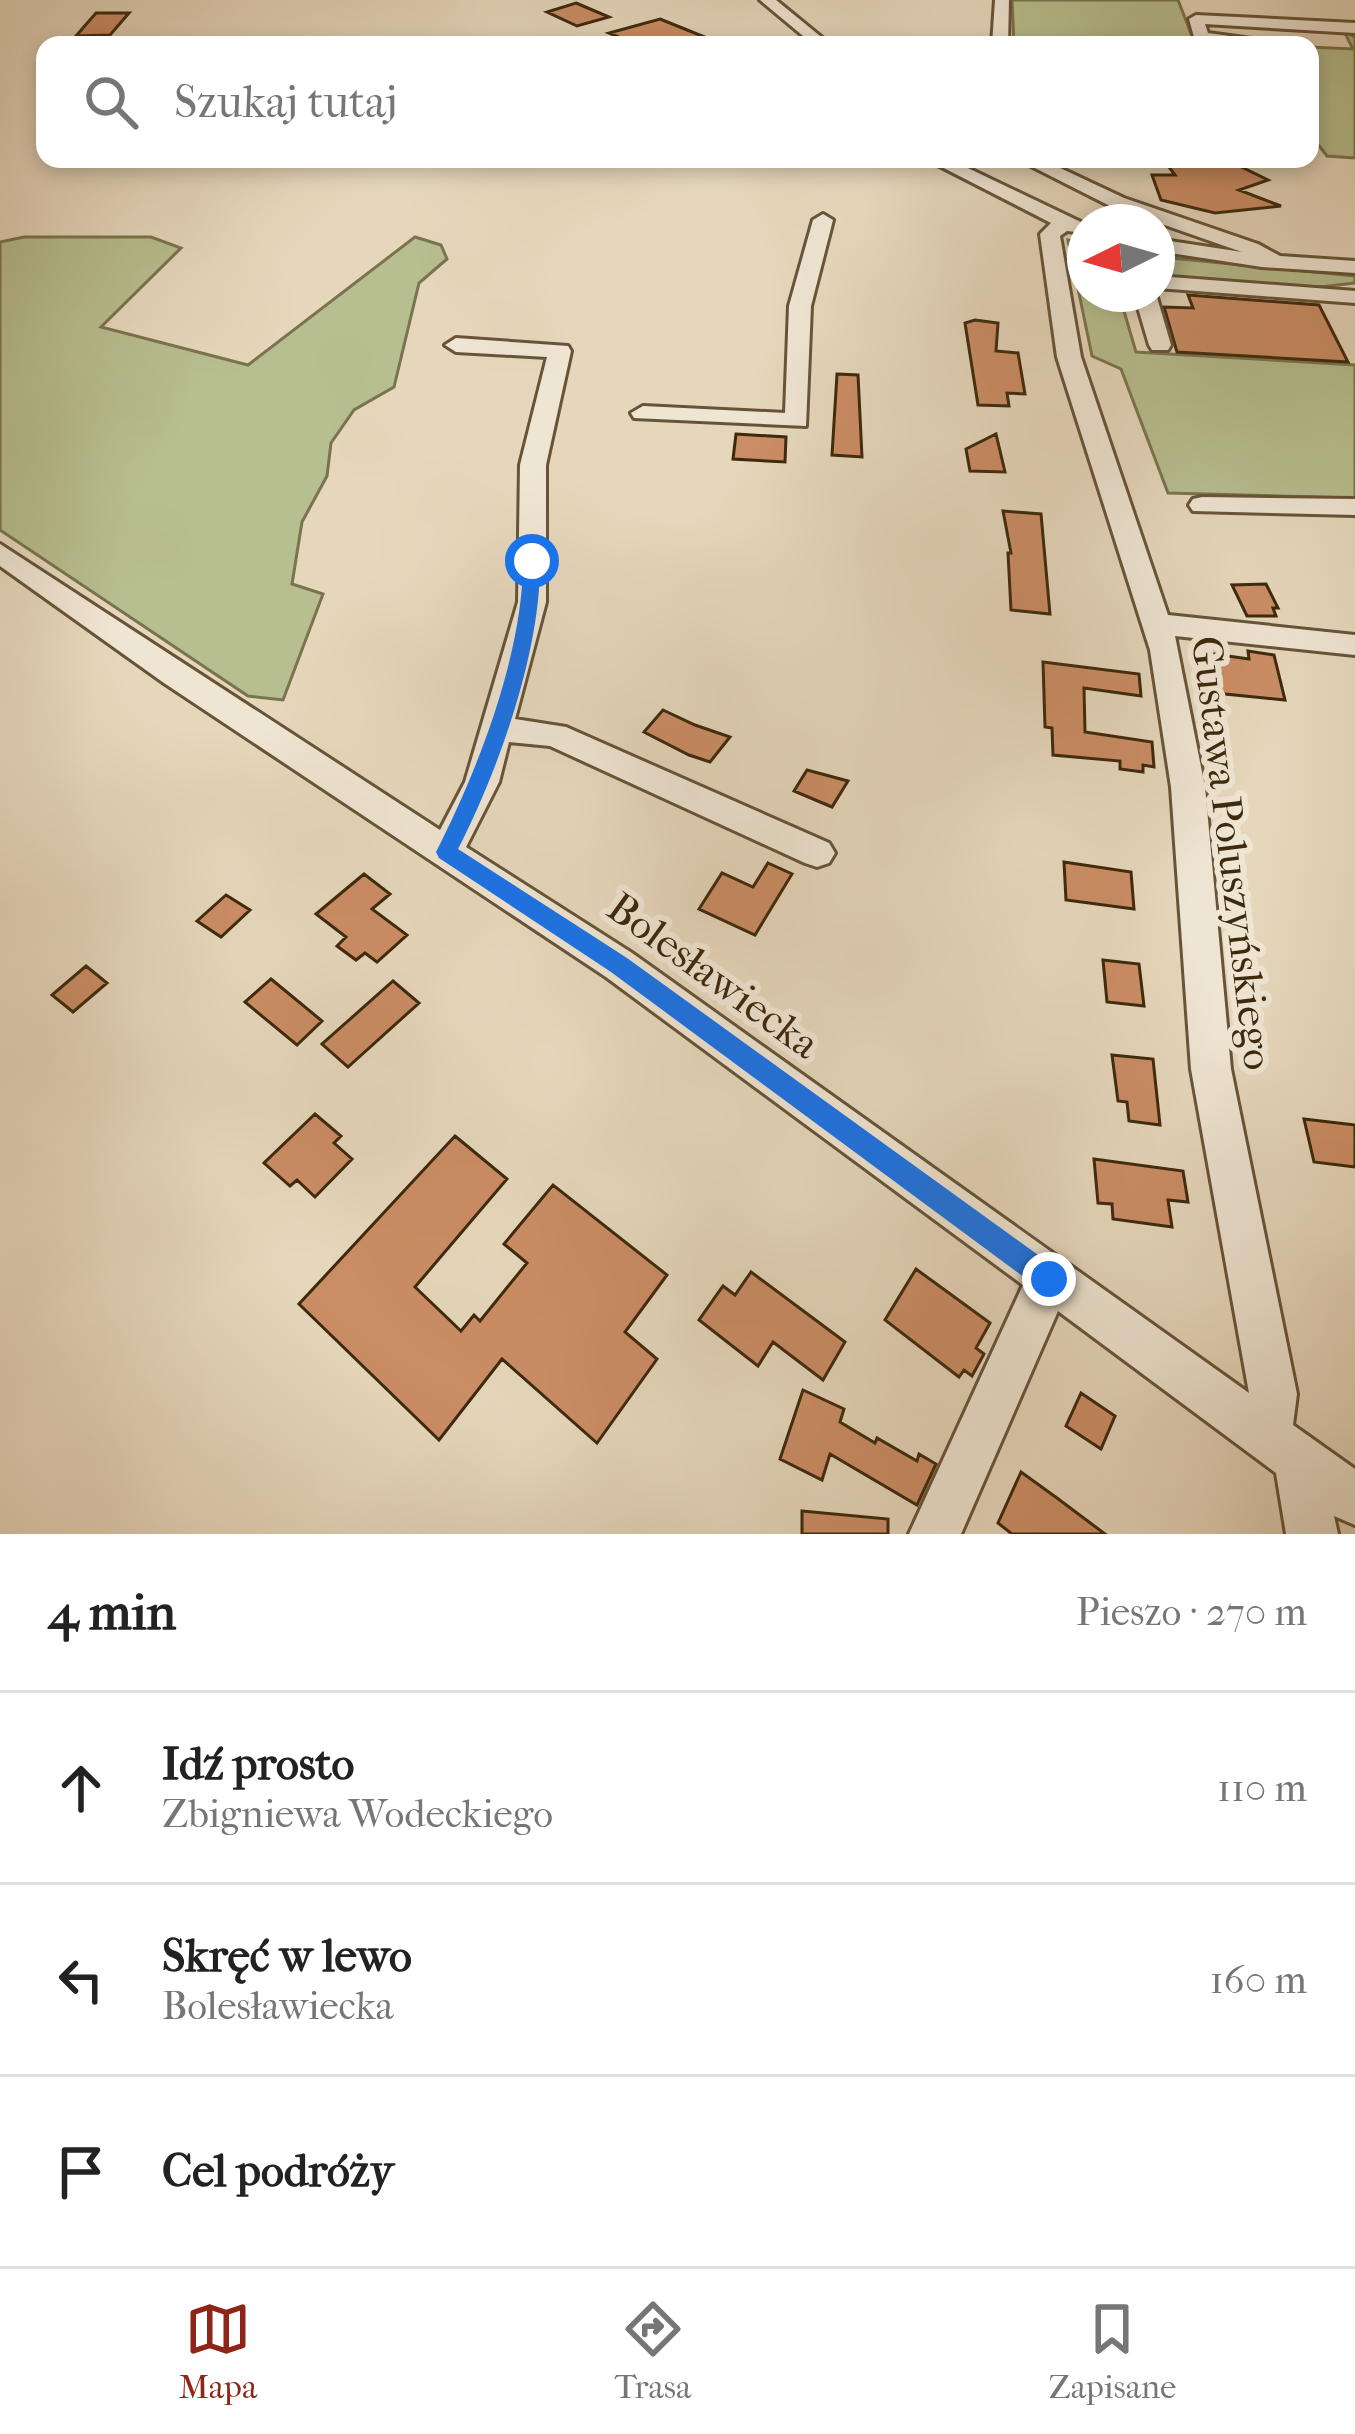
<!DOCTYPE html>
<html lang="pl">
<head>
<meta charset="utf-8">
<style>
  body { margin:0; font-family:"IM FELL French Canon",serif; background:#f2f2f2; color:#222 }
  .compass { position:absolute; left:1067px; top:204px; width:108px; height:108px; border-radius:50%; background:#fff; box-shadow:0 6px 18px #0003; rotate:265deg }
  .stop { position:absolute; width:36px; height:36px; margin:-27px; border:9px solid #1a73e8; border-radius:50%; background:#fff }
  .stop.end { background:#1a73e8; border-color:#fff; box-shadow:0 3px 12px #0008 }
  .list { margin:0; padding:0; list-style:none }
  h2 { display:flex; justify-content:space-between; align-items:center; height:156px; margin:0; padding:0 48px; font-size:51px }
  h2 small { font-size:39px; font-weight:400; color:#767676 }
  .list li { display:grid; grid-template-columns:78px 1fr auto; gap:36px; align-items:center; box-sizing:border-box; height:192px; padding:0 48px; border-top:3px solid #e0e0e0 }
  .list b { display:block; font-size:45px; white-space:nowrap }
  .list p { margin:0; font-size:39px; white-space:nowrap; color:#767676 }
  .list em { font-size:39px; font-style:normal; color:#767676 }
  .icon { flex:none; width:66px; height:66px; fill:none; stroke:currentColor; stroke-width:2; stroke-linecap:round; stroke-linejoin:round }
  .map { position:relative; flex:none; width:1355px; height:1534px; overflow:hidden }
  .search { position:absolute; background:#fff; box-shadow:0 6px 18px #0003; left:36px; right:36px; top:36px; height:132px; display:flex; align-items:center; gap:30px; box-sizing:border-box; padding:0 42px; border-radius:24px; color:#767676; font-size:45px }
  .sheet { height:732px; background:#fff }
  nav { display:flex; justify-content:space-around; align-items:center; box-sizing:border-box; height:168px; border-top:3px solid #e0e0e0; background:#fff; font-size:33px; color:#767676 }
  nav a { display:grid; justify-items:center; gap:6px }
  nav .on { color:#8f2418 }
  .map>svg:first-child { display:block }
</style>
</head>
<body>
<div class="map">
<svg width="1355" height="1534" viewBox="0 0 1355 1534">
  <rect width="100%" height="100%" fill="#e6d7bc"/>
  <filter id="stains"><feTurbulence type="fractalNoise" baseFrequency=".00167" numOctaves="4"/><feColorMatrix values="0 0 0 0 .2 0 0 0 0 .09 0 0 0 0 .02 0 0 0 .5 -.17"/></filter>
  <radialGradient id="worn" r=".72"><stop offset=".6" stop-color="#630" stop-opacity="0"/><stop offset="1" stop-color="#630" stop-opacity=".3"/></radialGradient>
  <path fill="#b7be8f" stroke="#7a744e" stroke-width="3" d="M1012,0H1178L1194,41L1272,45H1014Z
    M1343,29L1355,38V158L1327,156L1310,134V47L1353,49Z
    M24,237H151L181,248L101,327L248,365L415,237L441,245L447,259L419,283L394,387L354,410L331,443L327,476L302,522L292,584L323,594L283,700L248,696L0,530V242Z
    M1068,240L1085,243V294H1119L1136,352L1355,365V498L1168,493L1121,369L1092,356Z
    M1171,258L1355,276V283L1311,288L1173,279L1161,271Z"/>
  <path fill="#cb8d65" stroke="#3d290c" stroke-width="3" d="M576,3L609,17L577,26L547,12Z
    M96,13H129L110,35L76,36Z
    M660,19L722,44V45H637L609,33Z
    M1163,159H1225L1268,180L1239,190L1281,206L1215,213L1161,200L1152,175H1175Z
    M1188,295L1319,305L1348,362L1177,352L1164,307L1193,308Z
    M975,320L998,323L996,351L1018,353L1025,394L1007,393L1009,406L978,405L965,323Z
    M837,374L858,375L862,457L832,455Z
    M736,434L786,437L785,462L733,459Z
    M996,434L1005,472L970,471L966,449Z
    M1003,511L1041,514L1050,614L1011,610L1008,553H1011Z
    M1266,584L1278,608H1273L1276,616H1247L1232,585Z
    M1248,651L1274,655L1285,700L1225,694L1218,689L1214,654L1249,659Z
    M1043,662L1139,674L1141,696L1084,688L1085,732L1152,742L1154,767L1143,765V772L1120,769V761L1053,755L1052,728L1045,727Z
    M663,710L695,725L730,737L710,762L689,755L644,732Z
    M807,770L848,781L832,807L794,791Z
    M1064,862L1131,872L1134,909L1066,900Z
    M768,863L792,874L755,935L699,909L722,873L753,887Z
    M364,874L390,894L372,909L407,935L377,962L365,953L356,960L337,946L346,937L316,914Z
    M226,895L250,910L221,937L197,921Z
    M1103,960L1139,964L1144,1006L1107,1002Z
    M86,966L107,983L73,1012L52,995Z
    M271,979L322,1021L297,1045L245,1002Z
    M393,981L419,1003L348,1067L322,1044Z
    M1112,1055L1153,1059L1160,1125L1129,1121L1127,1102L1118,1101Z
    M315,1114L341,1136L334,1143L352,1159L315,1197L297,1180L290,1186L264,1163Z
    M1304,1119L1355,1125V1167L1314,1162Z
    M455,1136L507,1179L415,1287L461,1331L474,1315L480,1321L527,1263L504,1244L553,1185L667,1275L625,1332L657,1359L597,1443L502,1359L439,1440L299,1304Z
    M1094,1159L1183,1171L1188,1202L1168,1200L1172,1227L1113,1219L1112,1204L1098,1203Z
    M916,1269L990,1323L976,1348L984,1354L972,1376L964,1370L959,1377L885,1320Z
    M751,1272L845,1342L823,1380L773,1342L758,1366L699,1320L723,1286L735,1295Z
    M803,1390L844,1409L840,1422L875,1443L877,1438L917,1461L919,1454L936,1464L917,1505L830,1454L822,1480L780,1459Z
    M1081,1393L1115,1416L1101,1449L1066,1426Z
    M1021,1472L1057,1498L1105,1534H1012L998,1523Z
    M802,1511L888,1519V1534H802Z"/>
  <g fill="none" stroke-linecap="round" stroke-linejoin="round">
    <g stroke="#675438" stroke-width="6">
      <path id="minor" d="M760,0H776L831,45H814Z
        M995,0H1009L1008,45H992Z
        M1196,15L1355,23V33L1205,24L1208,33L1259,40C1244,48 1209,45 1194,37L1189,19Z
        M926,159H949L1085,224V233L1067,231L1060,236L1081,357L1168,615L1355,635V655L1175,636L1205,787L1231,1069L1297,1394L1293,1425L1355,1469V1525L1334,1516L1338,1534H1286L1276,1473L1058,1311L961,1534H909L1023,1285L606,977L164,683L0,566V544L440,830L465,782L518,602L520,465L547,357L456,352L445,345L456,338L568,346L571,351L546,465V602L515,719L566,727L829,843L835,853L829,863L817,867L805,863L550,746L509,742L499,782L466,847L632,953L1249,1393L1191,1069L1171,787L1150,650L1057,357L1040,234L1051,223Z
        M1017,159H1041L1124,198L1258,244L1280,256L1355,261V273L1262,267L1157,251V239L1242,252L1110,206Z
        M823,214L833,220L811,306L806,426L634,418L631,413L643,406L785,413L789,306L813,220Z
        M1157,276L1355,291V303L1157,288Z
        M1134,294H1156L1171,345L1168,350H1152L1149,345Z
        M1202,497L1355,499V515L1193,511L1189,505L1193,499Z"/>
    </g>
    <use href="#minor" fill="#efe5d3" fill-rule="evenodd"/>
  </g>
  <path fill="#1a73e8" d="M532,556L540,561C541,651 499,769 458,849L627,958L1059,1270L1063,1279L1059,1289L1049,1293L1040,1289L611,972L439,858L436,852C478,770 523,654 523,561Z"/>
  <g text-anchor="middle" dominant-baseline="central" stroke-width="12" stroke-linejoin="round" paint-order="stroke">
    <g font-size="42" fill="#3d290c" stroke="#efe5d3">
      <text transform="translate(1232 853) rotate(83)">Gustawa Poluszyńskiego</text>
      <text transform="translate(713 976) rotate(36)">Bolesławiecka</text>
    </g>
  </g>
  <rect width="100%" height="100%" filter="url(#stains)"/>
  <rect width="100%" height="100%" fill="url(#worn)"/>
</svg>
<svg class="compass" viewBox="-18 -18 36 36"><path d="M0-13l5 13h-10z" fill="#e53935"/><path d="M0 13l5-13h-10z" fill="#767676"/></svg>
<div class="stop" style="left:532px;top:561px"></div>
<div class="stop end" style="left:1049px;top:1279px"></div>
<div class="search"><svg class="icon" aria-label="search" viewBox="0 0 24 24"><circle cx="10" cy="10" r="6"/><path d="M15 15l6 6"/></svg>Szukaj tutaj</div>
</div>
<section class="sheet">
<h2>4 min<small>Pieszo · 270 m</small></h2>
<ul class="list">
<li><svg class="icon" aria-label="ahead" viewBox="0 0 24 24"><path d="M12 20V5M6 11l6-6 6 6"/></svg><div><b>Idź prosto</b><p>Zbigniewa Wodeckiego</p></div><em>110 m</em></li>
<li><svg class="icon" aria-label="left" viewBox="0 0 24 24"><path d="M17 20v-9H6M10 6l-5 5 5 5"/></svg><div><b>Skręć w lewo</b><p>Bolesławiecka</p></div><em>160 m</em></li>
<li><svg class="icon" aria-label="arrive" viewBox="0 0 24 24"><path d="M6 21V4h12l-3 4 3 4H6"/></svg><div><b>Cel podróży</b></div></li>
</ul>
</section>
<nav>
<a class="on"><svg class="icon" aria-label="map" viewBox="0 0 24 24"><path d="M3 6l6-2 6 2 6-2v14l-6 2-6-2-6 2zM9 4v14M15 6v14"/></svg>Mapa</a>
<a><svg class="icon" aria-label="directions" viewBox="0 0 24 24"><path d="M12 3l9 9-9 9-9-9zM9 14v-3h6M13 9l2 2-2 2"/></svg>Trasa</a>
<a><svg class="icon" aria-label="saved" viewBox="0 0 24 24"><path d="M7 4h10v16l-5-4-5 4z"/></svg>Zapisane</a>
</nav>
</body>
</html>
